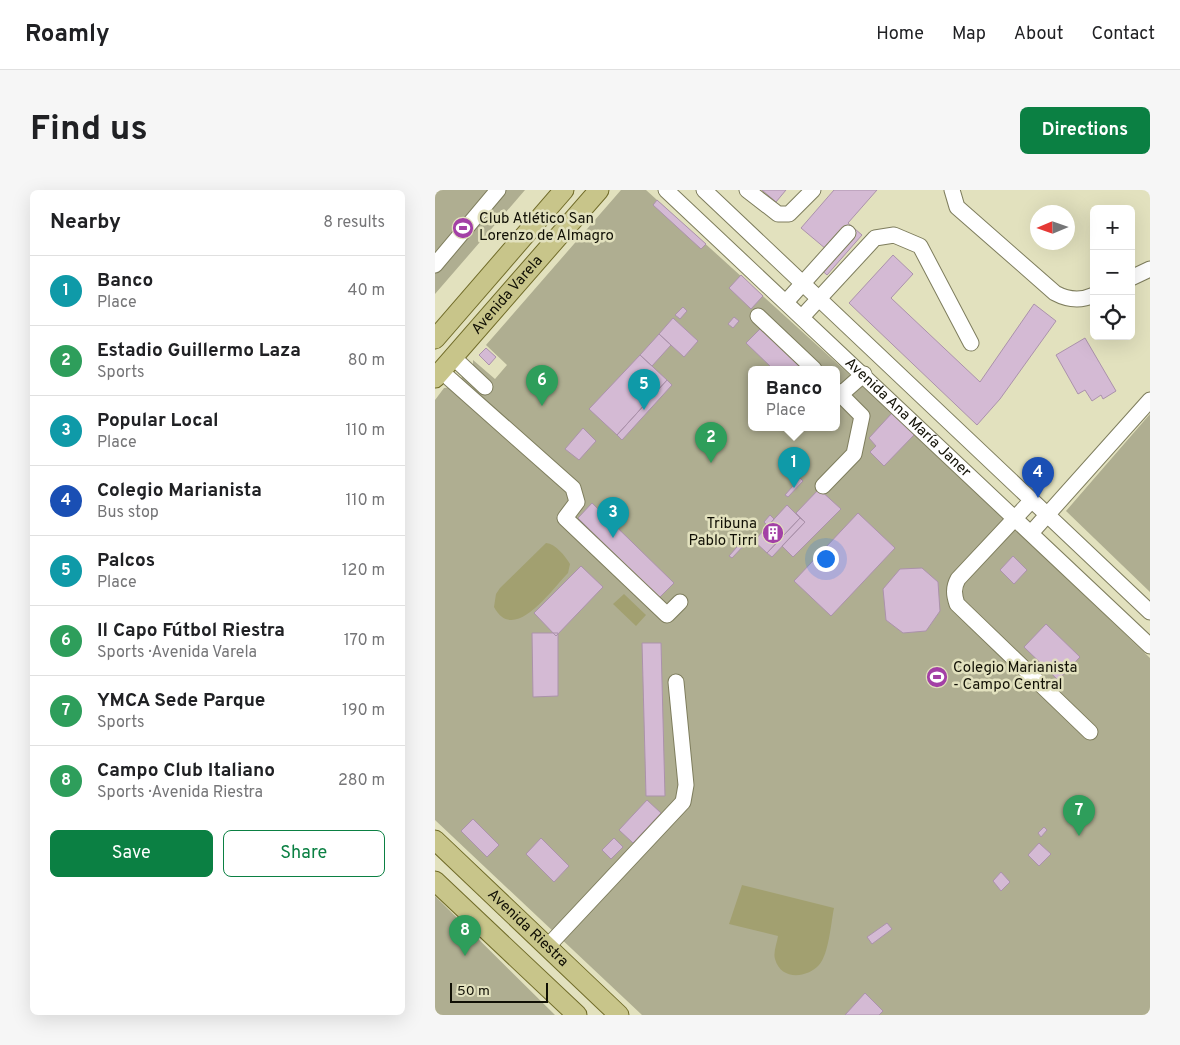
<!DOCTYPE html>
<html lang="en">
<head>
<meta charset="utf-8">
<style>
  body { margin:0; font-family:Overpass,sans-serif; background:#f6f6f6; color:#202124 }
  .controls { position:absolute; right:15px; top:15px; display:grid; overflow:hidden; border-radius:8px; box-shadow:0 5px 20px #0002 }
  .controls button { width:45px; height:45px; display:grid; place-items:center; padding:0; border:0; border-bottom:1px solid #e0e0e0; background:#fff; color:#202124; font:25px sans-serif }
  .compass { position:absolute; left:595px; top:15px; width:45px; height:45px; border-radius:50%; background:#fff; box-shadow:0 5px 20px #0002; rotate:268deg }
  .scale { position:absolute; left:15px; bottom:12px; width:98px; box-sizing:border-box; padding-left:5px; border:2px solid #111005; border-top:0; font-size:14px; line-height:18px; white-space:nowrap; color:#111005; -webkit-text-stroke:4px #e2e1be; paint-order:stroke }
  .you { position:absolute; left:390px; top:368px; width:18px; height:18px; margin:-12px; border:4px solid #fff; border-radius:50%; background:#1a73e8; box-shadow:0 0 0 8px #1a73e833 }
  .badge { display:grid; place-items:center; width:32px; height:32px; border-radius:50%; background:#0b8043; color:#fff; font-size:16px; font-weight:700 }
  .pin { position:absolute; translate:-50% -41px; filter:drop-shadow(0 1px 2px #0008) }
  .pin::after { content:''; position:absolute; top:26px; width:18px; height:15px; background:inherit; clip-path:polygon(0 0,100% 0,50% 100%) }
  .popup { position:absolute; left:313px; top:176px; width:92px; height:65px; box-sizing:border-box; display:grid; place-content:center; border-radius:8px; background:#fff; filter:drop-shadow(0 1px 4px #0005); font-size:16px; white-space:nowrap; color:#757577 }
  .popup b { font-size:19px; color:#202124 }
  .popup::after { content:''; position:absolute; left:50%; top:100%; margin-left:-10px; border:10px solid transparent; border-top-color:#fff }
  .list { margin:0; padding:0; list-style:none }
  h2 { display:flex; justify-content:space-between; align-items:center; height:65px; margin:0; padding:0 20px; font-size:21px }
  h2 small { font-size:16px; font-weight:400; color:#757577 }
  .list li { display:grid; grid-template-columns:32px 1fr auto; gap:15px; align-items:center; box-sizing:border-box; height:70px; padding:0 20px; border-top:1px solid #e0e0e0 }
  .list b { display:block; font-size:19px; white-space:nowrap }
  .list p { margin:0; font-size:16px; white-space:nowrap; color:#757577 }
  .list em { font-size:16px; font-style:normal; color:#757577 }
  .actions { display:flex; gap:10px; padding:15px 20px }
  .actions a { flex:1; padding:11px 0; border:1px solid #0b8043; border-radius:8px; text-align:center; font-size:18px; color:#0b8043 }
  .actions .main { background:#0b8043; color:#fff }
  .icon { flex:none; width:28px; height:28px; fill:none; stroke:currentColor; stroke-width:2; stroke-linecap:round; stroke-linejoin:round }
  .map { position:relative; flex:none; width:715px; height:825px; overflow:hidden; border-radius:8px }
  header { display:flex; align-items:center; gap:30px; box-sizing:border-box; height:70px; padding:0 25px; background:#fff; border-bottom:1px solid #e0e0e0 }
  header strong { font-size:24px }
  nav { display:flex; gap:28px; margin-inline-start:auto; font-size:18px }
  .intro { display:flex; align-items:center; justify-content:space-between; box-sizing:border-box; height:120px; padding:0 30px }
  h1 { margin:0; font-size:35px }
  .button { padding:12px 22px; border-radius:8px; background:#0b8043; color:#fff; font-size:18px; font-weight:700 }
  main { display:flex; gap:30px; padding:0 30px }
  aside { flex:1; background:#fff; border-radius:8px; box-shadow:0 5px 20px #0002 }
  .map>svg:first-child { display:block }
</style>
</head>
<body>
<header>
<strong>Roamly</strong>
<nav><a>Home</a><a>Map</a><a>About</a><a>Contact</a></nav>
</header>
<div class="intro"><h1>Find us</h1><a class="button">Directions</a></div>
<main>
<aside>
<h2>Nearby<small>8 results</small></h2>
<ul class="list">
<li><span class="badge" style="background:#0f9aa8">1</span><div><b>Banco</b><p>Place</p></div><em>40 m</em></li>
<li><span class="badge" style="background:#2e9e5b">2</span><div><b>Estadio Guillermo Laza</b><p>Sports</p></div><em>80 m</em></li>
<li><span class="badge" style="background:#0f9aa8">3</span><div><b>Popular Local</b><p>Place</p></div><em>110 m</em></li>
<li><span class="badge" style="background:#1a4fb4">4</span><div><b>Colegio Marianista</b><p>Bus stop</p></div><em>110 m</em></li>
<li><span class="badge" style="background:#0f9aa8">5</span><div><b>Palcos</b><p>Place</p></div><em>120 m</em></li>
<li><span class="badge" style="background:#2e9e5b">6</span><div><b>Il Capo Fútbol Riestra</b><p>Sports · Avenida Varela</p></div><em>170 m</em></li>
<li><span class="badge" style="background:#2e9e5b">7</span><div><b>YMCA Sede Parque</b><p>Sports</p></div><em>190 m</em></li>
<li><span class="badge" style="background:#2e9e5b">8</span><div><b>Campo Club Italiano</b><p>Sports · Avenida Riestra</p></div><em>280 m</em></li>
</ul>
<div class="actions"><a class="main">Save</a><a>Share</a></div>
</aside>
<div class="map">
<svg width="715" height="825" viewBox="0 0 715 825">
  <rect width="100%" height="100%" fill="#e2e1be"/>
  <path fill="#afae91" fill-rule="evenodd" d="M0,0H90L0,104Z
    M186,0H211L480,244L715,468V825H207L0,630V210L9,198L18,197L38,175V170L60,189L72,175L51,155ZM316,179H402V237H316Z
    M715,224V402L631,321Z
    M0,706L120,825H0Z"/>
  <path fill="#a2a070" d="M111,353C121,354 130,366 135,374L133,383C117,399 79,455 59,417L61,404L65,398Z
    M189,404L211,425L201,436L178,414Z
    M307,695L399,718C396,732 394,764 384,775C372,788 346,791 340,769C338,762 342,753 343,746L294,734Z"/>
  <path fill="#d4bad4" stroke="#ab92ab" d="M327,0H351L341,12Z
    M399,0H442L413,33L427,45L392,85L379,73L391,59L366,38Z
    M222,10L271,54L266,59L218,15Z
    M458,65L478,84L456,108L545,192L599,114L621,131L565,209L542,235L414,113Z
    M306,85L328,106L316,119L294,98Z
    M248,117L252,121L245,129L240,125Z
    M299,127L304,131L298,138L293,134Z
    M238,128L263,151L249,167L224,144Z
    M326,138L368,179H338L311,153Z
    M224,144L236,155L217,176L205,165Z
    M650,148L681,201L668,209L666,205L657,211L650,200L643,204L621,165Z
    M51,158L61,167L54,175L44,165Z
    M205,165L232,190L182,245L154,219Z
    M232,190L237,195L187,250L182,245Z
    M457,223L480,244L449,276L435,262L441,256L434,248Z
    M148,238L161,251L144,270L130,259Z
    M365,288L368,291L353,307L350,305Z
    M384,299L406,319L358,367L347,356L370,332L361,323Z
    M157,313L239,393L224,408L143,328Z
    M352,315L365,328L332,363L319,351Z
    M423,323L460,358L396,426L359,391Z
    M335,325L339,329L333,336L329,332Z
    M365,328L370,332L337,367L332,363Z
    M309,349L312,352L297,368L294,366Z
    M578,366L592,380L579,394L565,380Z
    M146,376L168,397L121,446L99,423Z
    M487,378L503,392L505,421L491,441L468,443L451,430L448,399L465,379Z
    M611,434L645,467L623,490L589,457Z
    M97,443H123V506L98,507Z
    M207,453H226L230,606H211Z
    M212,610L226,623L198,653L184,640Z
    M38,629L64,655L52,667L26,641Z
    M609,637L612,640L606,647L603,643Z
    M106,648L134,676L119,692L91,664Z
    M179,648L188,657L176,669L167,660Z
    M604,653L616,664L604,676L593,665Z
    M566,682L575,692L566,701L558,691Z
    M452,733L457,739L437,754L432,747Z
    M430,803L448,821L444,825H410Z"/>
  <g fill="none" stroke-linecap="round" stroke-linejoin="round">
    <g stroke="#7e7d5d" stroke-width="17">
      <g id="minor">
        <path id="s1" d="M231,0L715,456"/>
        <path d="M269,0L715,422"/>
        <path d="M312,0L343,24H354L378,0"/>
        <path d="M517,0L522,17L620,103C633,110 646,111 659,105"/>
        <path d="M0,75L63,0"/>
        <path d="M696,88L715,79"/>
        <path d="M351,112L413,43"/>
        <path d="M323,126L379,179"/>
        <path d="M367,127L440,48L459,45L485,56L536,153"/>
        <path d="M18,167L50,197"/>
        <path d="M6,181L138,298L142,312L130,328L232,425L245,412"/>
        <path d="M405,205L429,184"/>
        <path d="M388,296L419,264L427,226L402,201"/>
        <path d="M597,310L523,389C518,398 519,405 522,414L655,542"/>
        <path d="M596,343L715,210"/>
        <path d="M113,756L248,612L251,595L241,492"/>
      </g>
    </g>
    <g stroke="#716c29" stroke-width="21">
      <g id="major">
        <path d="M0,149L129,0"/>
        <path id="s2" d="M0,188L164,0"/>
        <path id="s3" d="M0,650L184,825"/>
        <path d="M0,691L142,825"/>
      </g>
    </g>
    <use href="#minor" stroke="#fff" stroke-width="15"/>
    <use href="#major" stroke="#c8c58a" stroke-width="19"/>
  </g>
  <defs>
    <g id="stadium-disc" transform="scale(1.125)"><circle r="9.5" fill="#a340a6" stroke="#e2e1be"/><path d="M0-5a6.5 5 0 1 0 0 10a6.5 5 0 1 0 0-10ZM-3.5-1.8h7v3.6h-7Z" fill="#fff"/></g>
    <g id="building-disc" transform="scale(1.125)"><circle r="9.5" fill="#a340a6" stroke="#e2e1be"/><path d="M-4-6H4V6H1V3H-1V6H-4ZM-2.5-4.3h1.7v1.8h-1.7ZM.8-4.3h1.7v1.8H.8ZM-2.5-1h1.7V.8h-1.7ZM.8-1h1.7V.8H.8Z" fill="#fff"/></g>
  </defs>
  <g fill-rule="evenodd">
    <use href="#stadium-disc" x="28" y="38"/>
    <use href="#building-disc" x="338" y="343"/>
    <use href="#stadium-disc" x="502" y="487"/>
  </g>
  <g text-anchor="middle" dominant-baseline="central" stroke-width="5" stroke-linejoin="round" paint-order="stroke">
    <g font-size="15" fill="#111005" stroke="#e2e1be" text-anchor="start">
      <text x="44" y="29">Club Atlético San<tspan x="44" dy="17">Lorenzo de Almagro</tspan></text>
      <text x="322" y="334" text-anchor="end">Tribuna<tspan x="322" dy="17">Pablo Tirri</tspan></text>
      <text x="518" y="478">Colegio Marianista<tspan x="518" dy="17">- Campo Central</tspan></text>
    </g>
    <g font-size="15" fill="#111005" stroke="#e2e1be">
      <text stroke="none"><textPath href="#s2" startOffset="110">Avenida Varela</textPath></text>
      <text stroke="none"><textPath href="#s1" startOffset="332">Avenida Ana María Janer</textPath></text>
      <text stroke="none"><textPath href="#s3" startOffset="128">Avenida Riestra</textPath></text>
    </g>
  </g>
</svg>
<div class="controls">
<button>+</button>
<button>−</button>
<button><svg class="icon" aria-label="locate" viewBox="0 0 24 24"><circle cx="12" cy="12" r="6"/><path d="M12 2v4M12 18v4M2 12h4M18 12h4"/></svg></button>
</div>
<svg class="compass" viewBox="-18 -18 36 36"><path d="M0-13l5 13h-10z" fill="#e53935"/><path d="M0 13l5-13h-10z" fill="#757577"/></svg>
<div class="scale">50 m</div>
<div class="you"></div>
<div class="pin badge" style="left:359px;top:298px;background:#0f9aa8">1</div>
<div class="popup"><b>Banco</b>Place</div>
<div class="pin badge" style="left:276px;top:273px;background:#2e9e5b">2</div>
<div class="pin badge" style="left:178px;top:348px;background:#0f9aa8">3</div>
<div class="pin badge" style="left:603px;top:308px;background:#1a4fb4">4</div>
<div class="pin badge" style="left:209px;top:220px;background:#0f9aa8">5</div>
<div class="pin badge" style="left:107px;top:216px;background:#2e9e5b">6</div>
<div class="pin badge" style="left:644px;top:646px;background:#2e9e5b">7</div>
<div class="pin badge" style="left:30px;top:766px;background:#2e9e5b">8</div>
</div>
</main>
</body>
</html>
